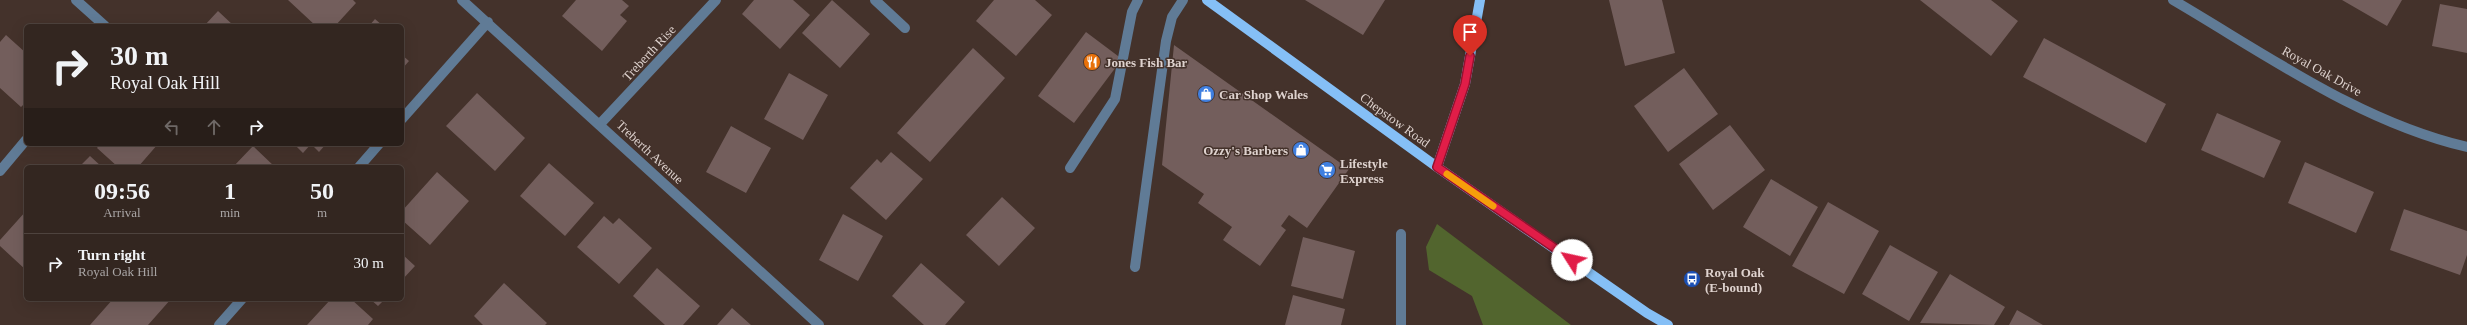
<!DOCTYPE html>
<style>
:root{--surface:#332620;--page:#3e322d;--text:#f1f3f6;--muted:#a9a5a5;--line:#4e433e}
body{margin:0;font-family:Georgia,serif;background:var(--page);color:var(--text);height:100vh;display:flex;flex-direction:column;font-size:15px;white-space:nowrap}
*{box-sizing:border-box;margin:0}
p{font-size:13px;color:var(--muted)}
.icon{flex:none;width:22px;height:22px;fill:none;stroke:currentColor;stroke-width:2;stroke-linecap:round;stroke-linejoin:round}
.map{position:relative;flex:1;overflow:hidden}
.panel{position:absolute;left:24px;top:165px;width:380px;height:136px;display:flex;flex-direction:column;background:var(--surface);border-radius:6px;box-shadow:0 4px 16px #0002,0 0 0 1px var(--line)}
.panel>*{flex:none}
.banner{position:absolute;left:24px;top:24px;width:380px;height:122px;border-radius:6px;box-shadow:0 4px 16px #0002,0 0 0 1px var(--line);background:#332620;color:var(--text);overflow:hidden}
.pin{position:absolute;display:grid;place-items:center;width:34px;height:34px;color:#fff;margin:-41px -17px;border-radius:50% 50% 50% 0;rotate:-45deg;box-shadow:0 0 4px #0007}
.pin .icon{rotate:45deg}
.me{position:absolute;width:44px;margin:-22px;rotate:305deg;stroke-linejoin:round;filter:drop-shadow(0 0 3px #0008)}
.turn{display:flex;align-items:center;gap:14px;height:84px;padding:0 20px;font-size:18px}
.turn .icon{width:52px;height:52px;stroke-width:2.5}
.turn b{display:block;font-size:28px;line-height:34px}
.lanes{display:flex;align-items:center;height:38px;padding:0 20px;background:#0003;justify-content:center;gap:20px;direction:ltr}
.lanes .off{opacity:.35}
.eta{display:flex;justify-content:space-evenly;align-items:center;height:68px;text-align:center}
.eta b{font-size:24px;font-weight:600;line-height:28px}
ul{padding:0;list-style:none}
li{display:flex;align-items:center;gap:12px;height:60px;padding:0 20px;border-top:1px solid var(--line)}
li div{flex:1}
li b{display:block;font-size:15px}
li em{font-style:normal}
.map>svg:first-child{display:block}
</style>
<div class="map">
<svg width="2467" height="325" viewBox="0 0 2467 325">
<rect width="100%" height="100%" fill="#44322b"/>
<path fill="#52652e" d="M1437,224L1571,325H1483L1472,296L1429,270L1426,247Z"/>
<path fill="#735e5c" d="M288,0H353L356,3L335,26H316Z
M576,0H622L629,6L620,15L627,21L602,51L562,16Z
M754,0H793L810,15L780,49L742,14Z
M832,0L870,34L840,68L802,33Z
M994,0H1035L1052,15L1016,56L976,21Z
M1305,0H1385L1363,35Z
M1609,0H1662L1675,53L1625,66Z
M1920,0H1991L2018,21L1991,56Z
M2342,0H2402L2387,26Z
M2440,4L2467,9V53L2432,46Z
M218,11L234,26H204Z
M375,19L383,26H369Z
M1086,32L1122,59L1074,123L1038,96Z
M6,35L26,53V102L21,107L0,88V42Z
M2044,38L2166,104L2146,143L2023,77Z
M1174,45L1349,169L1307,228L1289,215L1281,226L1286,230L1260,266L1223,240L1232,227L1198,203L1204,194L1162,165Z
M973,48L1005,78L930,162L897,133Z
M402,55L409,61L402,69Z
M1684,68L1718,114L1668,152L1634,106Z
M789,73L828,95L803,140L764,119Z
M477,93L525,138L495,171L446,126Z
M2217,113L2281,141L2264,178L2201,150Z
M1730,125L1765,170L1713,210L1679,164Z
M731,126L771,148L746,193L706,172Z
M100,144H158L138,167H118L97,148Z
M294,144H326L319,152L311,144L303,153Z
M253,146L275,167H233Z
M891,152L923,179L886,220L850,188L877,159L881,163Z
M90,156L102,167H79Z
M2305,162L2374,192L2356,233L2288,203Z
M549,163L594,203L565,236L520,196Z
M437,172L469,201L430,245L402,220V211Z
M1771,179L1818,207L1790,256L1743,227Z
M1002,197L1035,228L999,266L966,235Z
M1828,202L1879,231L1844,294L1792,266Z
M2404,209L2467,231V255L2460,275L2390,250Z
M26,211V270L0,246V240Z
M843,214L883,236L858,281L819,260Z
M604,216L613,224L619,218L652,248L619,284L577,247Z
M1303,237L1355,251L1343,299L1291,286Z
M1890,245L1938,272L1909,321L1862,294Z
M402,254L415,266L402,280Z
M921,263L965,302L945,325H924L892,296Z
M657,268L700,306L683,325H665L633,296Z
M1950,274L2005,307L1994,325L1920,323Z
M504,283L547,323L545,325H483L474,316Z
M1293,295L1345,309L1341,325H1285Z
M113,299H171L148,325H90Z
M331,299H351L373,319L368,325H307Z
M370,299H385L378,306Z
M732,308L751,325H717Z
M2017,310L2043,325H2009Z"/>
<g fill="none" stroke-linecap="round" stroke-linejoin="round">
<path stroke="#607b96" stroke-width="10" d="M76,0L105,26
M462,0L819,325
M875,0L905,28
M2173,0C2267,55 2360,122 2467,147
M402,119L488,22
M600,124L716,0
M359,167L379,144
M1070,168L1115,99L1132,12L1138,0
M0,171L26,140
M1135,267L1166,41L1172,17L1183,0
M219,325L242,299
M1401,325V234"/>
<path stroke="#85bff6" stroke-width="10" d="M1207,0L1437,167L1647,313L1668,325
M1437,167L1465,84L1480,0"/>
</g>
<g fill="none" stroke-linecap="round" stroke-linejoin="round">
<g stroke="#92132f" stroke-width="10">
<path id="route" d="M1470,56L1465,84L1437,167L1572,260"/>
</g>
<use href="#route" stroke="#e11d48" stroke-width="7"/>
<path stroke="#f59e0b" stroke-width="7" d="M1447,174L1493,206"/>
</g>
<defs>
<g id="restaurant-disc" transform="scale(0.9)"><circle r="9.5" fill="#e8710a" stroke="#44322b"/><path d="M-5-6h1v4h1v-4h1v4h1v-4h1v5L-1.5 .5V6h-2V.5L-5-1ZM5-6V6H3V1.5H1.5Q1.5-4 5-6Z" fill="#fff"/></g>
<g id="shop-disc" transform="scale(0.9)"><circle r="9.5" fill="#3f7fe0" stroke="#44322b"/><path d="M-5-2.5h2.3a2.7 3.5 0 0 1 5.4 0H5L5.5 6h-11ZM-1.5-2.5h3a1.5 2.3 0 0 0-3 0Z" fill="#fff"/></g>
<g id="supermarket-disc" transform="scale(0.9)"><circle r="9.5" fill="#3f7fe0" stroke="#44322b"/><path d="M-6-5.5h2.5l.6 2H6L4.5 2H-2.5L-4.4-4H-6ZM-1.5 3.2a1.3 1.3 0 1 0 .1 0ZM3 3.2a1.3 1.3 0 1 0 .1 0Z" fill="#fff"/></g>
<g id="bus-disc" transform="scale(0.9)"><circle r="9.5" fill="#1a4fb4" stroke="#44322b"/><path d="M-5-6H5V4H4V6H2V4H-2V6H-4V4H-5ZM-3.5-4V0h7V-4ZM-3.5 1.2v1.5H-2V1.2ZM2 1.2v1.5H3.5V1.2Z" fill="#fff"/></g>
</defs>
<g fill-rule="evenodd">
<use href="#restaurant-disc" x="1092" y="62"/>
<use href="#shop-disc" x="1206" y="94"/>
<use href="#shop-disc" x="1301" y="150"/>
<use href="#supermarket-disc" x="1327" y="170"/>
<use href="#bus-disc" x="1692" y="279"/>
</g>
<g text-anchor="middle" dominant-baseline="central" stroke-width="3" stroke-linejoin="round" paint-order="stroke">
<g font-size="13" fill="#ded2ce" stroke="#44322b">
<text transform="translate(649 53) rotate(-47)">Treberth Rise</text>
<text transform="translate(2322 71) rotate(29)">Royal Oak Drive</text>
<text transform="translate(1395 120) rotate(36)">Chepstow Road</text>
<text transform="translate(650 152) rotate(43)">Treberth Avenue</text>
</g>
<g font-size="13" font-weight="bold" fill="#ded2ce" stroke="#44322b" text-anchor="start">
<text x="1105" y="62">Jones Fish Bar</text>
<text x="1219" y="94">Car Shop Wales</text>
<text x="1288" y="150" text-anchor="end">Ozzy's Barbers</text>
<text x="1340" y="163">Lifestyle<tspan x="1340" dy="15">Express</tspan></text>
<text x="1705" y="272">Royal Oak<tspan x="1705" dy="15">(E-bound)</tspan></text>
</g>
</g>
</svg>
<div class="pin" style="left:1470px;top:56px;background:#d93025"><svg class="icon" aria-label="arrive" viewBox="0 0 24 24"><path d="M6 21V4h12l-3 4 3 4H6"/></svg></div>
<svg class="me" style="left:1572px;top:260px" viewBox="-20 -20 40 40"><circle r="19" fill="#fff"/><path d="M0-13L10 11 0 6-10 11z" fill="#e11d48"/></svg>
<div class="banner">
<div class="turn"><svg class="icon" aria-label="right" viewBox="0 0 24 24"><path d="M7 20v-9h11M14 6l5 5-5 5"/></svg><div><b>30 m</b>Royal Oak Hill</div></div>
<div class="lanes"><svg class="icon off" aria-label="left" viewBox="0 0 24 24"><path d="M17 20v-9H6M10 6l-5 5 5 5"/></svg><svg class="icon off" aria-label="ahead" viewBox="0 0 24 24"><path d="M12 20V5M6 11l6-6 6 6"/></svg><svg class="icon" aria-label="right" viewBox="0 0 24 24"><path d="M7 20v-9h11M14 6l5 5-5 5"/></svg></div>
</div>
<section class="panel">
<div class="eta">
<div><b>09:56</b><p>Arrival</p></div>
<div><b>1</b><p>min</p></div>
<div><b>50</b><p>m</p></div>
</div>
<ul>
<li><svg class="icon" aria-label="right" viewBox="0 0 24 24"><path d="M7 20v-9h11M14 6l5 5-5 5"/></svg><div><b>Turn right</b><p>Royal Oak Hill</p></div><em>30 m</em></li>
</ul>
</section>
</div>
